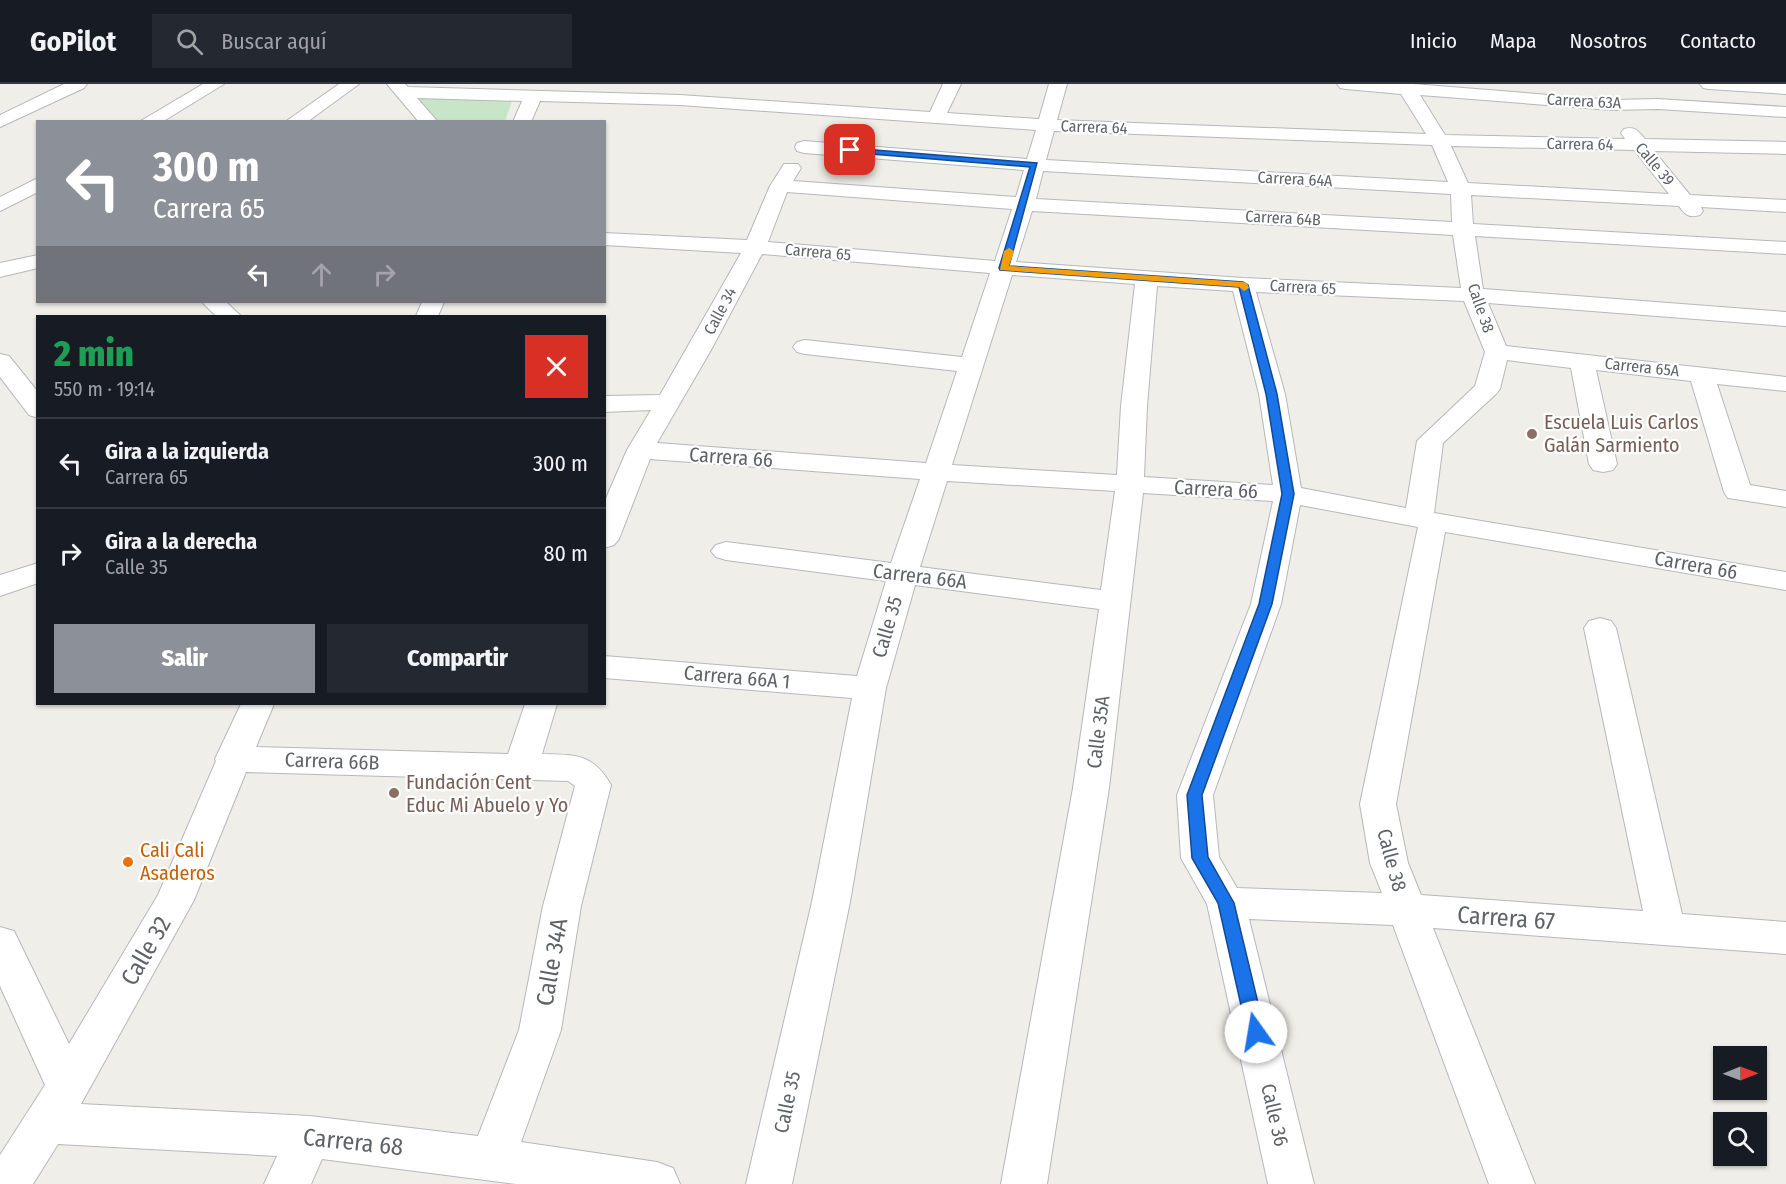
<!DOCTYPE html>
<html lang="es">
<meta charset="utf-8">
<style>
:root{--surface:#171b24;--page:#242831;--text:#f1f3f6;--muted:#9ea1a6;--line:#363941;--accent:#8c9099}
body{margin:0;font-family:"Fira Sans Condensed",sans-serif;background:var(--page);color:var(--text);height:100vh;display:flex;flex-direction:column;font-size:22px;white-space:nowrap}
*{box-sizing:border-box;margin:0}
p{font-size:20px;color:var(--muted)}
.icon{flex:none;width:33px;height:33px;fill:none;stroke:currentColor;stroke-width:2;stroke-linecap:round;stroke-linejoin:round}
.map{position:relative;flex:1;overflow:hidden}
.side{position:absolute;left:36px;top:231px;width:570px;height:390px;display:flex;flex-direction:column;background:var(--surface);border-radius:0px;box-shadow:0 2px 4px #0004}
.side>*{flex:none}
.banner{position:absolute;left:36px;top:36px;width:570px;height:183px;border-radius:0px;box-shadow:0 2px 4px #0004;background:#8c9099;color:#fff;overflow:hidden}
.needle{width:39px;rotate:89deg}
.tools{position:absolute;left:1713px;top:962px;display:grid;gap:12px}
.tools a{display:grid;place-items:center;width:54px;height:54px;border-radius:0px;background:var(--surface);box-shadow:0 2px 4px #0004;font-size:30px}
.pin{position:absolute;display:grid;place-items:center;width:51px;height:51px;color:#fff;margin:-26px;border-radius:12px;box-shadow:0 3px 9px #0006}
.me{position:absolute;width:66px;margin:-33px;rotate:347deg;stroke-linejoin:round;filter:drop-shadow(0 0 4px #0008)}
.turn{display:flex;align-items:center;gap:21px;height:126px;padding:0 18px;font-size:27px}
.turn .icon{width:78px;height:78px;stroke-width:2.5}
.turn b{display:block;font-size:42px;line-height:51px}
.lanes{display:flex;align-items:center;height:57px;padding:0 18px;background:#0003;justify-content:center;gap:30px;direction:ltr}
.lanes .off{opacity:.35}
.round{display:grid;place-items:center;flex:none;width:63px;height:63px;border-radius:0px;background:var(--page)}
.headline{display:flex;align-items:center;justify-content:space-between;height:102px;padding:0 18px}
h1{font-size:36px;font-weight:800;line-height:45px;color:#1e9e55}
.button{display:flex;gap:12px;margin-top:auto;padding:12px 18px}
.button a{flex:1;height:69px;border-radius:0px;background:var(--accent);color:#fff;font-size:24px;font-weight:800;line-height:69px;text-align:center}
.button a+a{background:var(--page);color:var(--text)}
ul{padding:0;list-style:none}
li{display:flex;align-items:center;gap:18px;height:90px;padding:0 18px;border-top:2px solid var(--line)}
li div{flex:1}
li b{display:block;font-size:22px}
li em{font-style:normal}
header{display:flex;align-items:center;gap:36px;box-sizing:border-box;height:84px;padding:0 30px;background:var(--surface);border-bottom:2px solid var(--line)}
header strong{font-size:28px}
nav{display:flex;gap:33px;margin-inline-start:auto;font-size:21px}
.search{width:420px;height:54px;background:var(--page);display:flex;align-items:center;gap:15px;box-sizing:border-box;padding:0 21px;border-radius:0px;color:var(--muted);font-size:22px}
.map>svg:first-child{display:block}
</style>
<header>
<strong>GoPilot</strong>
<div class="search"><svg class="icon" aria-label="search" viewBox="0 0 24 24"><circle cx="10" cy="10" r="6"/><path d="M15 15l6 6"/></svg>Buscar aquí</div>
<nav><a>Inicio</a><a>Mapa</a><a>Nosotros</a><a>Contacto</a></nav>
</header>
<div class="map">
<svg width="1786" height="1100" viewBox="0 0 1786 1100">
<rect width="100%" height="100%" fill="#f0eee8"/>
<path fill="#c9e5c7" d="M416,12L512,17L505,37L436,38Z"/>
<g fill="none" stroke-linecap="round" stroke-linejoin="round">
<g stroke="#b5b8bb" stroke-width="2">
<path id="minor" d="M64,0H87L84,4L0,43V31Z
M203,0H224L162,38H139Z
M339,0H359L307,38H285Z
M387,0H405L408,3L680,11L930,28L943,0H961L947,29L1039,35L1049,0H1067L1057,36L1426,50L1401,10L1346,5L1340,4L1337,0H1413L1612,16L1658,15L1786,23V33L1658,25L1612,26L1420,11L1445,51L1625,55L1621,49L1624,45C1635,42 1638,47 1645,55L1786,58V70L1654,67L1690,111L1786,116V128L1701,123L1703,127L1700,131C1689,134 1685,131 1679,122L1471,111L1473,140L1786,158V170L1475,152L1483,205L1786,228V242L1488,219L1506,262L1786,293V307L1717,300L1750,401L1786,407V423L1728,414L1724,408L1691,297L1596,286L1617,380L1613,386L1603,388L1593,386L1589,380L1571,284L1507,276L1500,305L1496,310L1443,359L1434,429L1786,488V506L1445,448L1396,720L1408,779L1421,811L1643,827L1584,544L1589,537L1600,534L1611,537L1616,544L1682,830L1786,838V870L1433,844L1535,1100H1489L1393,841L1249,835L1314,1100H1268L1207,820L1181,774L1177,711L1251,520L1273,417L1143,409L1109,704L1047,1100H1001L1073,704L1099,525L915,501L886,604L850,818L792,1100H746L812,818L852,614L604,594V572L857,592L886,497L726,476L716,473L711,467L716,461L726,458L891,479L920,395L650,375L619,455L614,461L604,464V419L627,366L651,326L604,328V312L660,311L741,169L604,161V149L747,156L770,102L784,80H798L801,84L793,97L1016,113L1024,86L804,69L797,67L795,63L797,59L804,57L1027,75L1036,46L680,21L540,17L531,38H513L522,17L417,14L438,38H419ZM1054,47L1432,61L1448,98L1046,76ZM1451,62L1634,66L1669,110L1468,99ZM1043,87L1451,110L1452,138L1036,115ZM787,108L1012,125L995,177L768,158ZM1032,127L1453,151L1461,204L1243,194L1016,178ZM762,170L990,189L962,273L805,256L797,258L793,263L797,268L805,270L957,287L926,379L657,359L711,266ZM1012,191L1135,200L1121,322L1117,391L952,381ZM1157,202L1233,207L1259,310L1273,401L1144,393L1147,322ZM1256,208L1464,217L1485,268L1475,302L1417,357L1406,424L1301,404L1285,310ZM947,397L1115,407L1101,506L920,483ZM1300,421L1418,443L1360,720L1370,779L1382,809L1237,804L1219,773L1213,711L1281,520Z
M1700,0H1786V10L1709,5L1703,4Z
M38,94V108L0,127V113Z
M38,171V184L0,193V179Z
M202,218H226L241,232H216Z
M422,218H444L438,232H416Z
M0,270L9,272L38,308V334L29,331L0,293Z
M38,479V499L0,512V491Z
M241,620H274L256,663L508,670L525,620H557L542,670C575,671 593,669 611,701L581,822L561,946L521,1058L657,1078L673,1084L680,1100H516L322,1075L311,1100H264L277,1072L58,1060L33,1100H0V1071L45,1001L0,902V843L14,847L69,960L158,811L216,677L215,675ZM246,688L568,697L575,702L543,822L519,946L478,1052L310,1032L81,1020L194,816Z"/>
</g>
<use href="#minor" fill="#fff" fill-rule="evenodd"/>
</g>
<path fill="#1a73e8" stroke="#114b97" stroke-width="1.5" d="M850,64L1037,79L1009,182L1243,198L1248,201L1277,310L1294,410L1272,520L1202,711L1208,773L1234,819L1265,948L1263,954L1256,956L1250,954L1247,948L1218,819L1192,774L1187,711L1259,520L1282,410L1266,310L1239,203L1000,186L999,184L1030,83L847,68V65Z"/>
<path fill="#f59e0b" d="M1009,164L1014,167L1009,182L1243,198L1247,199L1249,204L1244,207L1239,203L1000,186L1004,167Z"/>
<g fill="#8d6e63" stroke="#fff" stroke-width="2">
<circle cx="1532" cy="350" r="6"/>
<circle cx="394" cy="709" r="6"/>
</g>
<circle fill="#e8710a" stroke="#fff" stroke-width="2" cx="128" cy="778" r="6"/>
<g text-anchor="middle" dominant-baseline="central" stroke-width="4.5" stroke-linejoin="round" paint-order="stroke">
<g font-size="16" fill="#5f6367" stroke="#fff">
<text transform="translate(1584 17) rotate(3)">Carrera 63A</text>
<text transform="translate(1094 43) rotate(2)">Carrera 64</text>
<text transform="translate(1580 60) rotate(1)">Carrera 64</text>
<text transform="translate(1655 80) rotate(50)">Calle 39</text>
<text transform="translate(1295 95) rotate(3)">Carrera 64A</text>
<text transform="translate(1283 134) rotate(3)">Carrera 64B</text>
<text transform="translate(818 168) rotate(5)">Carrera 65</text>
<text transform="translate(1303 203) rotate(3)">Carrera 65</text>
<text transform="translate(1481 224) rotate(71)">Calle 38</text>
<text transform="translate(720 227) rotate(-62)">Calle 34</text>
<text transform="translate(1642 283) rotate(6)">Carrera 65A</text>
</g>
<g font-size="20" fill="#785e54" stroke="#fff" text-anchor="start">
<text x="1544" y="338">Escuela Luis Carlos<tspan x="1544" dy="23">Galán Sarmiento</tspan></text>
<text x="406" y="698">Fundación Cent<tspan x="406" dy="23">Educ Mi Abuelo y Yo</tspan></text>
</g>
<g font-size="20" fill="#5f6367" stroke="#fff">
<text transform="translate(731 373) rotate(4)">Carrera 66</text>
<text transform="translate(1216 405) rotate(3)">Carrera 66</text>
<text transform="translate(1696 481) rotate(10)">Carrera 66</text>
<text transform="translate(920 492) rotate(7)">Carrera 66A</text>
<text transform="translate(887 543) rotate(-74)">Calle 35</text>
<text transform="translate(737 593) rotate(5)">Carrera 66A 1</text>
<text transform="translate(1098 648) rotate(-83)">Calle 35A</text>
<text transform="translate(332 677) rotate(2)">Carrera 66B</text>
<text transform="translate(1392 776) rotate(75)">Calle 38</text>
<text transform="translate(787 1018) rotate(-78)">Calle 35</text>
<text transform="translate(1275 1031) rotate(77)">Calle 36</text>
</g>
<g font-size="20" fill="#c56008" stroke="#fff" text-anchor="start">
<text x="140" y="766">Cali Cali<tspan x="140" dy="23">Asaderos</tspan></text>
</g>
<g font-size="24" fill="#5f6367" stroke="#fff">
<text transform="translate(1506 834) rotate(4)">Carrera 67</text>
<text transform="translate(146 867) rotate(-60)">Calle 32</text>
<text transform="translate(552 878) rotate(-80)">Calle 34A</text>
<text transform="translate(353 1058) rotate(6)">Carrera 68</text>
</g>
</g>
</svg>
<div class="tools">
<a><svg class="needle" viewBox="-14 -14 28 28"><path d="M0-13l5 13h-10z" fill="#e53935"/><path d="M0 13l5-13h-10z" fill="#9ea1a6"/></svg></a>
<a><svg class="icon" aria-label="search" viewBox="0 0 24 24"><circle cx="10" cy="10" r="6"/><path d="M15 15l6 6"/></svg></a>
</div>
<div class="pin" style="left:850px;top:66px;background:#d93025"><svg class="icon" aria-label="arrive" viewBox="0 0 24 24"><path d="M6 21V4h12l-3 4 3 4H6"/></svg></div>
<svg class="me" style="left:1256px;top:948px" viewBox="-20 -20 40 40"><circle r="19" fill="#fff"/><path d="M0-13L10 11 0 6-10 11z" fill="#1a73e8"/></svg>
<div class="banner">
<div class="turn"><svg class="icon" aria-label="left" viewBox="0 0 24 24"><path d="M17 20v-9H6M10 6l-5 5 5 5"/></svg><div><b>300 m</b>Carrera 65</div></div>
<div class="lanes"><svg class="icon" aria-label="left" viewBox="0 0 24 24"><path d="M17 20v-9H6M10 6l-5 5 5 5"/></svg><svg class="icon off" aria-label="ahead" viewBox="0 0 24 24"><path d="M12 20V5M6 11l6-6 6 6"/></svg><svg class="icon off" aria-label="right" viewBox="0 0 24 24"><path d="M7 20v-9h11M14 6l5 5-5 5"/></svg></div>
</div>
<section class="side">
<div class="headline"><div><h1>2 min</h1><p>550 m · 19:14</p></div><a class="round" style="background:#d93025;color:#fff"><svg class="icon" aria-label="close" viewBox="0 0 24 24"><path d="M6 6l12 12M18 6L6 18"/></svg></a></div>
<ul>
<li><svg class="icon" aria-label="left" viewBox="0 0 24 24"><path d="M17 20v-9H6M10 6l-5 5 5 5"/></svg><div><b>Gira a la izquierda</b><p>Carrera 65</p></div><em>300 m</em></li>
<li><svg class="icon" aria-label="right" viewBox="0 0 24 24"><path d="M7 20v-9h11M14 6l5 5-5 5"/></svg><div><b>Gira a la derecha</b><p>Calle 35</p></div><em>80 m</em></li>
</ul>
<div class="button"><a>Salir</a><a>Compartir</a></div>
</section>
</div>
